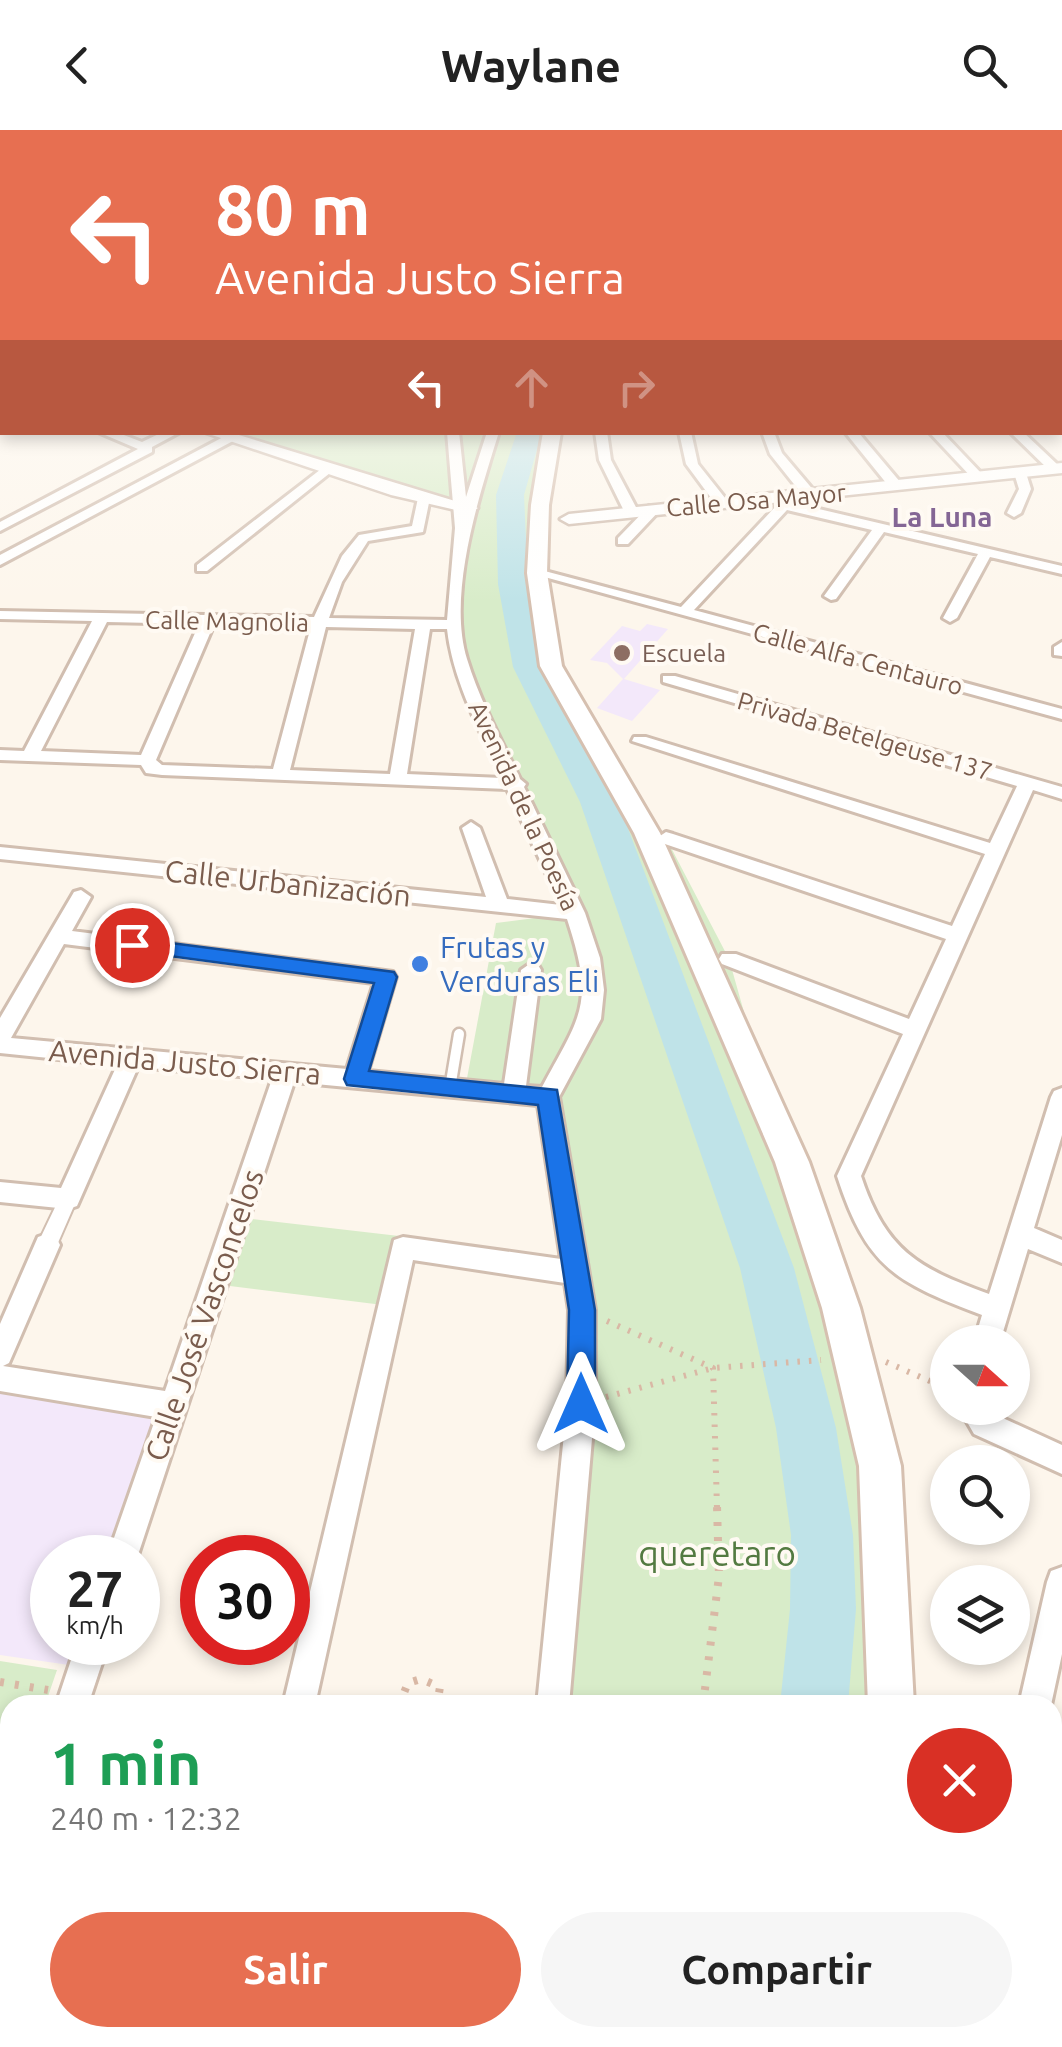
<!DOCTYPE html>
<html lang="es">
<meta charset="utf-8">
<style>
:root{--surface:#fff;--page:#f6f6f6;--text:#222;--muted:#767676;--accent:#e76f51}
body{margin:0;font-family:Ubuntu,sans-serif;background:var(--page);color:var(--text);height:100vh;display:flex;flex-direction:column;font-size:38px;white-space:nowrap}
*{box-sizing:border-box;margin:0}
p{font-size:32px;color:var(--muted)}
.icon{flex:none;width:55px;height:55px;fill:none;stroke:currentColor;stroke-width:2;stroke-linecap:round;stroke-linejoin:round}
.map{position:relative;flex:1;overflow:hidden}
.panel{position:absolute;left:0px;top:1565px;width:1062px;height:352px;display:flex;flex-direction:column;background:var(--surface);border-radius:30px 30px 0 0;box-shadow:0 5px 15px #0003}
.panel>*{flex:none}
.top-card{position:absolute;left:0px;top:0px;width:1062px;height:305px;box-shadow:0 5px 15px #0003;background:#e76f51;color:#fff;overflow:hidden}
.needle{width:65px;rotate:111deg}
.controls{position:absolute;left:930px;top:1195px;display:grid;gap:20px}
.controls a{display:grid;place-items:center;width:100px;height:100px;border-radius:50%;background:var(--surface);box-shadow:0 5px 15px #0003;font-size:50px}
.speed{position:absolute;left:30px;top:1405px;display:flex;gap:20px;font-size:50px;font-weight:700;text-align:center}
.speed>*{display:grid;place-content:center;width:130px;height:130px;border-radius:50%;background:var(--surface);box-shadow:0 5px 15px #0003;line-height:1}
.speed small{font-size:25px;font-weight:400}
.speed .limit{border:15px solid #d22;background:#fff;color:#111}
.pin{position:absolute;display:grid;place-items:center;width:85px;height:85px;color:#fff;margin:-42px;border:5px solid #fff;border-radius:50%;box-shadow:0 2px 10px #0007}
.me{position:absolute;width:110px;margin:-55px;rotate:0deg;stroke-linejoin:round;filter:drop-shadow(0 0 8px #0008)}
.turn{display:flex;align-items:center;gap:35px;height:210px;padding:0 50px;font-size:45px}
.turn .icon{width:130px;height:130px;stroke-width:2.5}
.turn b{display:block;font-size:70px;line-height:85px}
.lanes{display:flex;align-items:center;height:95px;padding:0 50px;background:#0003;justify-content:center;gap:50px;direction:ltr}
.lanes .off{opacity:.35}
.round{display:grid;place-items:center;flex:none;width:105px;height:105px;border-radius:52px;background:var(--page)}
.summary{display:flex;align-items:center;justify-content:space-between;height:170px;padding:0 50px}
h1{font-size:60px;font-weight:600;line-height:75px;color:#1e9e55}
.cta{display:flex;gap:20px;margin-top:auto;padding:20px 50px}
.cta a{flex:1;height:115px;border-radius:60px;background:var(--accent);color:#fff;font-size:40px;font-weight:600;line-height:115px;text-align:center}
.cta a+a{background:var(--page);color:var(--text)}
header{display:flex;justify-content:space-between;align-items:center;height:130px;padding:0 50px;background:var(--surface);font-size:45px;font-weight:600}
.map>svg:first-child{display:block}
</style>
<header><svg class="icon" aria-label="back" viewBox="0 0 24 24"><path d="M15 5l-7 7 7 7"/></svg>Waylane<svg class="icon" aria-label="search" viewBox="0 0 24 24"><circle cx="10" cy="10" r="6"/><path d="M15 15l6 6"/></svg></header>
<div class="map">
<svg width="1062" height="1917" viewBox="0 0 1062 1917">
<rect width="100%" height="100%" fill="#fdf6ec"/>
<path fill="#f3e8fa" d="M647,494L668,499L624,549L660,560L632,591L597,578L623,549L607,533L590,530L622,496L640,501Z
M0,1247L164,1272L108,1427L52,1428V1512L77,1513L69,1535L0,1525Z"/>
<path fill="#d8ecc9" d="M211,303H552L540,375L551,536L597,621L666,708L729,829L777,999L852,1226L879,1575H553L581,1274L548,967L465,959L496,793L574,783L490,603L454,495L457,375Z
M244,1088L399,1106L383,1175L222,1155Z
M0,1531L57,1540L45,1575H10V1680L0,1710Z
M521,1908H962L959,1917H520Z"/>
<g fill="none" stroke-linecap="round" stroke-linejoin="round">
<path fill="#bfe3e8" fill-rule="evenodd" d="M517,302H542L524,365L528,454L547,537L618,672L794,1138L836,1298L853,1405L856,1479L848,1575H780L790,1479L791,1405L776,1298L740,1138L580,672L513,537L498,454L496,365Z
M743,1908H823L822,1917H742Z"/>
<g stroke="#d1beb0" stroke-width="15">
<path id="service" d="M450,958L459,904"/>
</g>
<g stroke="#d1beb0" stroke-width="4">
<path id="pedestrian" d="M68,1061L75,1063L77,1069L57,1115L54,1121L47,1124L40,1121L37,1115L59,1069L61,1063Z"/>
</g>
<g stroke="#d1beb0" stroke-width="6">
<path id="minor" d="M1060,207H1062V213H1060Z
M1060,238H1062V244H1060Z
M98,302H116L142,312L163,302H180L152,317V322L0,401V392L138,319Z
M447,302H459L466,367L487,302H499C479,366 447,464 467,529C480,571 501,610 520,649L526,654L524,657L585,783L600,828L604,860L601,889L559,967L595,1180V1274L569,1575H537L567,1274L569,1180L565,1153L413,1130L315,1575H283L394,1110L403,1107L561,1129L538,975L294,952L137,1428H107L156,1287L0,1261V1194L38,1107L47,1104L56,1107L60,1115L9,1233L3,1236L165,1261L272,949L138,937L77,1076L68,1079L0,1072V1052L61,1058L117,935L0,923V888L74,762L81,760L91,767L72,801L393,842L396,847L368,941L504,954L521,840L531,833L538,835L541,840L526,956L542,957C582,883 595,874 567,789L0,729V717L486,767L462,698L471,692L480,698L507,769L561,775L507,659L162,645L146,643L141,635L0,630V620L24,621L92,491L0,489V481L314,487L342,426L359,405L412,396L418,368L424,364L430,368L423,402L368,411L342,452L329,488L447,490L455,398ZM107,492L199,494L141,625L41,621ZM214,494L311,496L273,639L162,635L156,630ZM326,497L415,499L390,644L290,640ZM430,499H447C453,552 480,600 502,648L407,644ZM64,814L374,853L347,939L11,908Z
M595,302H607L611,330L638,381L636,384L624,381L599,330Z
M679,302H691L698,334L729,373L727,376H717L686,334Z
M762,302H774L782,323L815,362V368H805L770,324Z
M845,302H858L901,353V359H891Z
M929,302H942L982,344V350H974Z
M1010,302H1023L1059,336V342H1051Z
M229,304L235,308L233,311L0,435V425Z
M325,336L335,339L207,441H197V435Z
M1020,339L1026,343L1031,359L1021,383L1014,387L1007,383L1019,359L1014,343Z
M780,364L789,372L1062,436V444L990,427L957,488L950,492L943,488L978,424L884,402L836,469L831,470L824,466L872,400L787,380L694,480L1062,579V589L530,443L537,439L681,477L777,375L774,368Z
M649,376L661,379L628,414H618V408Z
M1062,512V526L1054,525V517Z
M663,546H675L1062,657V669L1033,660L861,1046C886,1121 918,1138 989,1164L1051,967L1054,961L1062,958V1005L1034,1098L1062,1110V1133L1028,1119L1000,1212H974L982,1185C895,1152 867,1138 837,1046L903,904L722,834L719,829L722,824H736L909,889L946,809L659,712L657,708L666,702L673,704L952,796L985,724L632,611L634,607H646L990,713L1017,656L663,552Z
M959,1278H989L994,1284L1062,1315V1344L974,1304Z
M1062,1437V1524L1051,1575H1019L1047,1452L1051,1441Z
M77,1512H109L88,1575H56Z
M10,1739V1801L0,1805V1743Z
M205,1908H243L241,1917H203Z
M502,1908H540L539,1917H501Z"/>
</g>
<g stroke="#d1beb0" stroke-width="5">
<path id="tertiary" d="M0,230H2V239H0Z
M203,302H229L478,378L469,383L391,365Z
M1062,333V343L569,394L560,389L569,384Z"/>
</g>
<g stroke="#d6c0b0" stroke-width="6">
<path id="secondary" d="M543,302H561L549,375L547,443L562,536L660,703L809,1032L860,1178L901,1336L914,1575H868L859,1336L822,1178L775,1032L634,703L540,536L527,443L531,375Z
M851,1908H905L904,1917H850Z"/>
</g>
<path stroke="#d9b8a5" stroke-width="6" stroke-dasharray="2.5 9" stroke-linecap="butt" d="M607,1191L713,1238L717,1378
M886,1232L948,1259
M606,1267L713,1238L821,1230"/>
<path stroke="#d9b8a5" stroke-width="8" stroke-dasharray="4 11" stroke-linecap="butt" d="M0,1552L48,1560
M404,1575L401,1570L408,1553L421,1549L440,1557L437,1575
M703,1575L719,1446L717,1376
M658,1917L660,1908
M959,1917L962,1908"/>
<use href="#service" stroke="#fff" stroke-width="10"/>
<use href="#pedestrian" fill="#fff" fill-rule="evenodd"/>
<use href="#minor" fill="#fff" fill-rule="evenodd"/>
<use href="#tertiary" fill="#fff" fill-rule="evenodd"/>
<use href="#secondary" fill="#fff" fill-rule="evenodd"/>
</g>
<linearGradient id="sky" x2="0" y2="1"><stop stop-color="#97c7e8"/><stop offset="0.43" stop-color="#fefbf6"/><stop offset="1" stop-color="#fefbf6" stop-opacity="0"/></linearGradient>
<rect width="1062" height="472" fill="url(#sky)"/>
<path fill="#1a73e8" stroke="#114b97" stroke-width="2.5" d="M132,808L394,842L397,847L369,941L557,960L595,1180V1274L591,1283L581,1287L571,1283L567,1274L569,1180L538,975L347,955L344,949L374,853L124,820V810Z"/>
<circle fill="#8d6e63" stroke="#fffaf3" stroke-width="4" cx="622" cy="523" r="10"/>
<circle fill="#3f7fe0" stroke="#fffaf3" stroke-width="4" cx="420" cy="834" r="10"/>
<g text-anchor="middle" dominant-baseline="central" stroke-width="8" stroke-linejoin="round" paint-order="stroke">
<g font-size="25" fill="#7a5c4d" stroke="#fffaf3">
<text transform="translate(756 370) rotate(-5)">Calle Osa Mayor</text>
<text transform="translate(227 491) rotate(1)">Calle Magnolia</text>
<text transform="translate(858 529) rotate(15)">Calle Alfa Centauro</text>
<text transform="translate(865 606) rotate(16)">Privada Betelgeuse 137</text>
<text transform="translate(524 676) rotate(65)">Avenida de la Poesía</text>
</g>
<g font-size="25" fill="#785e54" stroke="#fffaf3" text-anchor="start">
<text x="642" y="523">Escuela</text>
</g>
<g font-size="28" font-weight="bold" fill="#846695" stroke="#fffaf3">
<text x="942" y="386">La Luna</text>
</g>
<g font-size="30" fill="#7a5c4d" stroke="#fffaf3">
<text transform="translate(288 753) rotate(6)">Calle Urbanización</text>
<text transform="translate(185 932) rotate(5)">Avenida Justo Sierra</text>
<text transform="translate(204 1185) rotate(-71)">Calle José Vasconcelos</text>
</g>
<g font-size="30" fill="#366cbe" stroke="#fffaf3" text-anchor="start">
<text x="440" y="817">Frutas y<tspan x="440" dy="34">Verduras Eli</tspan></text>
</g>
<g font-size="35" fill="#537a41" stroke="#fffaf3">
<text x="717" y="1423">queretaro</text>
</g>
</g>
</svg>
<div class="controls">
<a><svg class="needle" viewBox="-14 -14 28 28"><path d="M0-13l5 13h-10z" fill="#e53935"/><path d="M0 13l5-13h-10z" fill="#767676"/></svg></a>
<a><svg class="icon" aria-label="search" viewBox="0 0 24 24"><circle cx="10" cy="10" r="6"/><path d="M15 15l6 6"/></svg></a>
<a><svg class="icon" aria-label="layers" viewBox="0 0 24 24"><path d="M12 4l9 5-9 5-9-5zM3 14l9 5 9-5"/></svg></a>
</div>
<div class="speed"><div>27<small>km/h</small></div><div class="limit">30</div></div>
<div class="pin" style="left:132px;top:815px;background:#d93025"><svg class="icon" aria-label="arrive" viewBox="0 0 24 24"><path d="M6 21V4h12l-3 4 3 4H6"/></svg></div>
<svg class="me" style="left:581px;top:1274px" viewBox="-20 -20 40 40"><path d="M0-17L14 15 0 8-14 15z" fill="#1a73e8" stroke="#fff" stroke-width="4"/></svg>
<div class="top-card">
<div class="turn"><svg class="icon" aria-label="left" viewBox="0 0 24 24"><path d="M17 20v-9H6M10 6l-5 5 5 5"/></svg><div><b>80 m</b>Avenida Justo Sierra</div></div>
<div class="lanes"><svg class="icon" aria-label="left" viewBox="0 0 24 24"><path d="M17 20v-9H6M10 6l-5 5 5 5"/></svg><svg class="icon off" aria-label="ahead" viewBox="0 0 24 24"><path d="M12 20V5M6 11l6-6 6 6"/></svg><svg class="icon off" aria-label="right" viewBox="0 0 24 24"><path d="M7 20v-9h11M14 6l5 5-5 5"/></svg></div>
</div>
<section class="panel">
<div class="summary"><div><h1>1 min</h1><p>240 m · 12:32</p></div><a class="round" style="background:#d93025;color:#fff"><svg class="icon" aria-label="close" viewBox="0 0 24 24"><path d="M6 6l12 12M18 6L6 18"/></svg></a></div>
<div class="cta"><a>Salir</a><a>Compartir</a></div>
</section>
</div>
